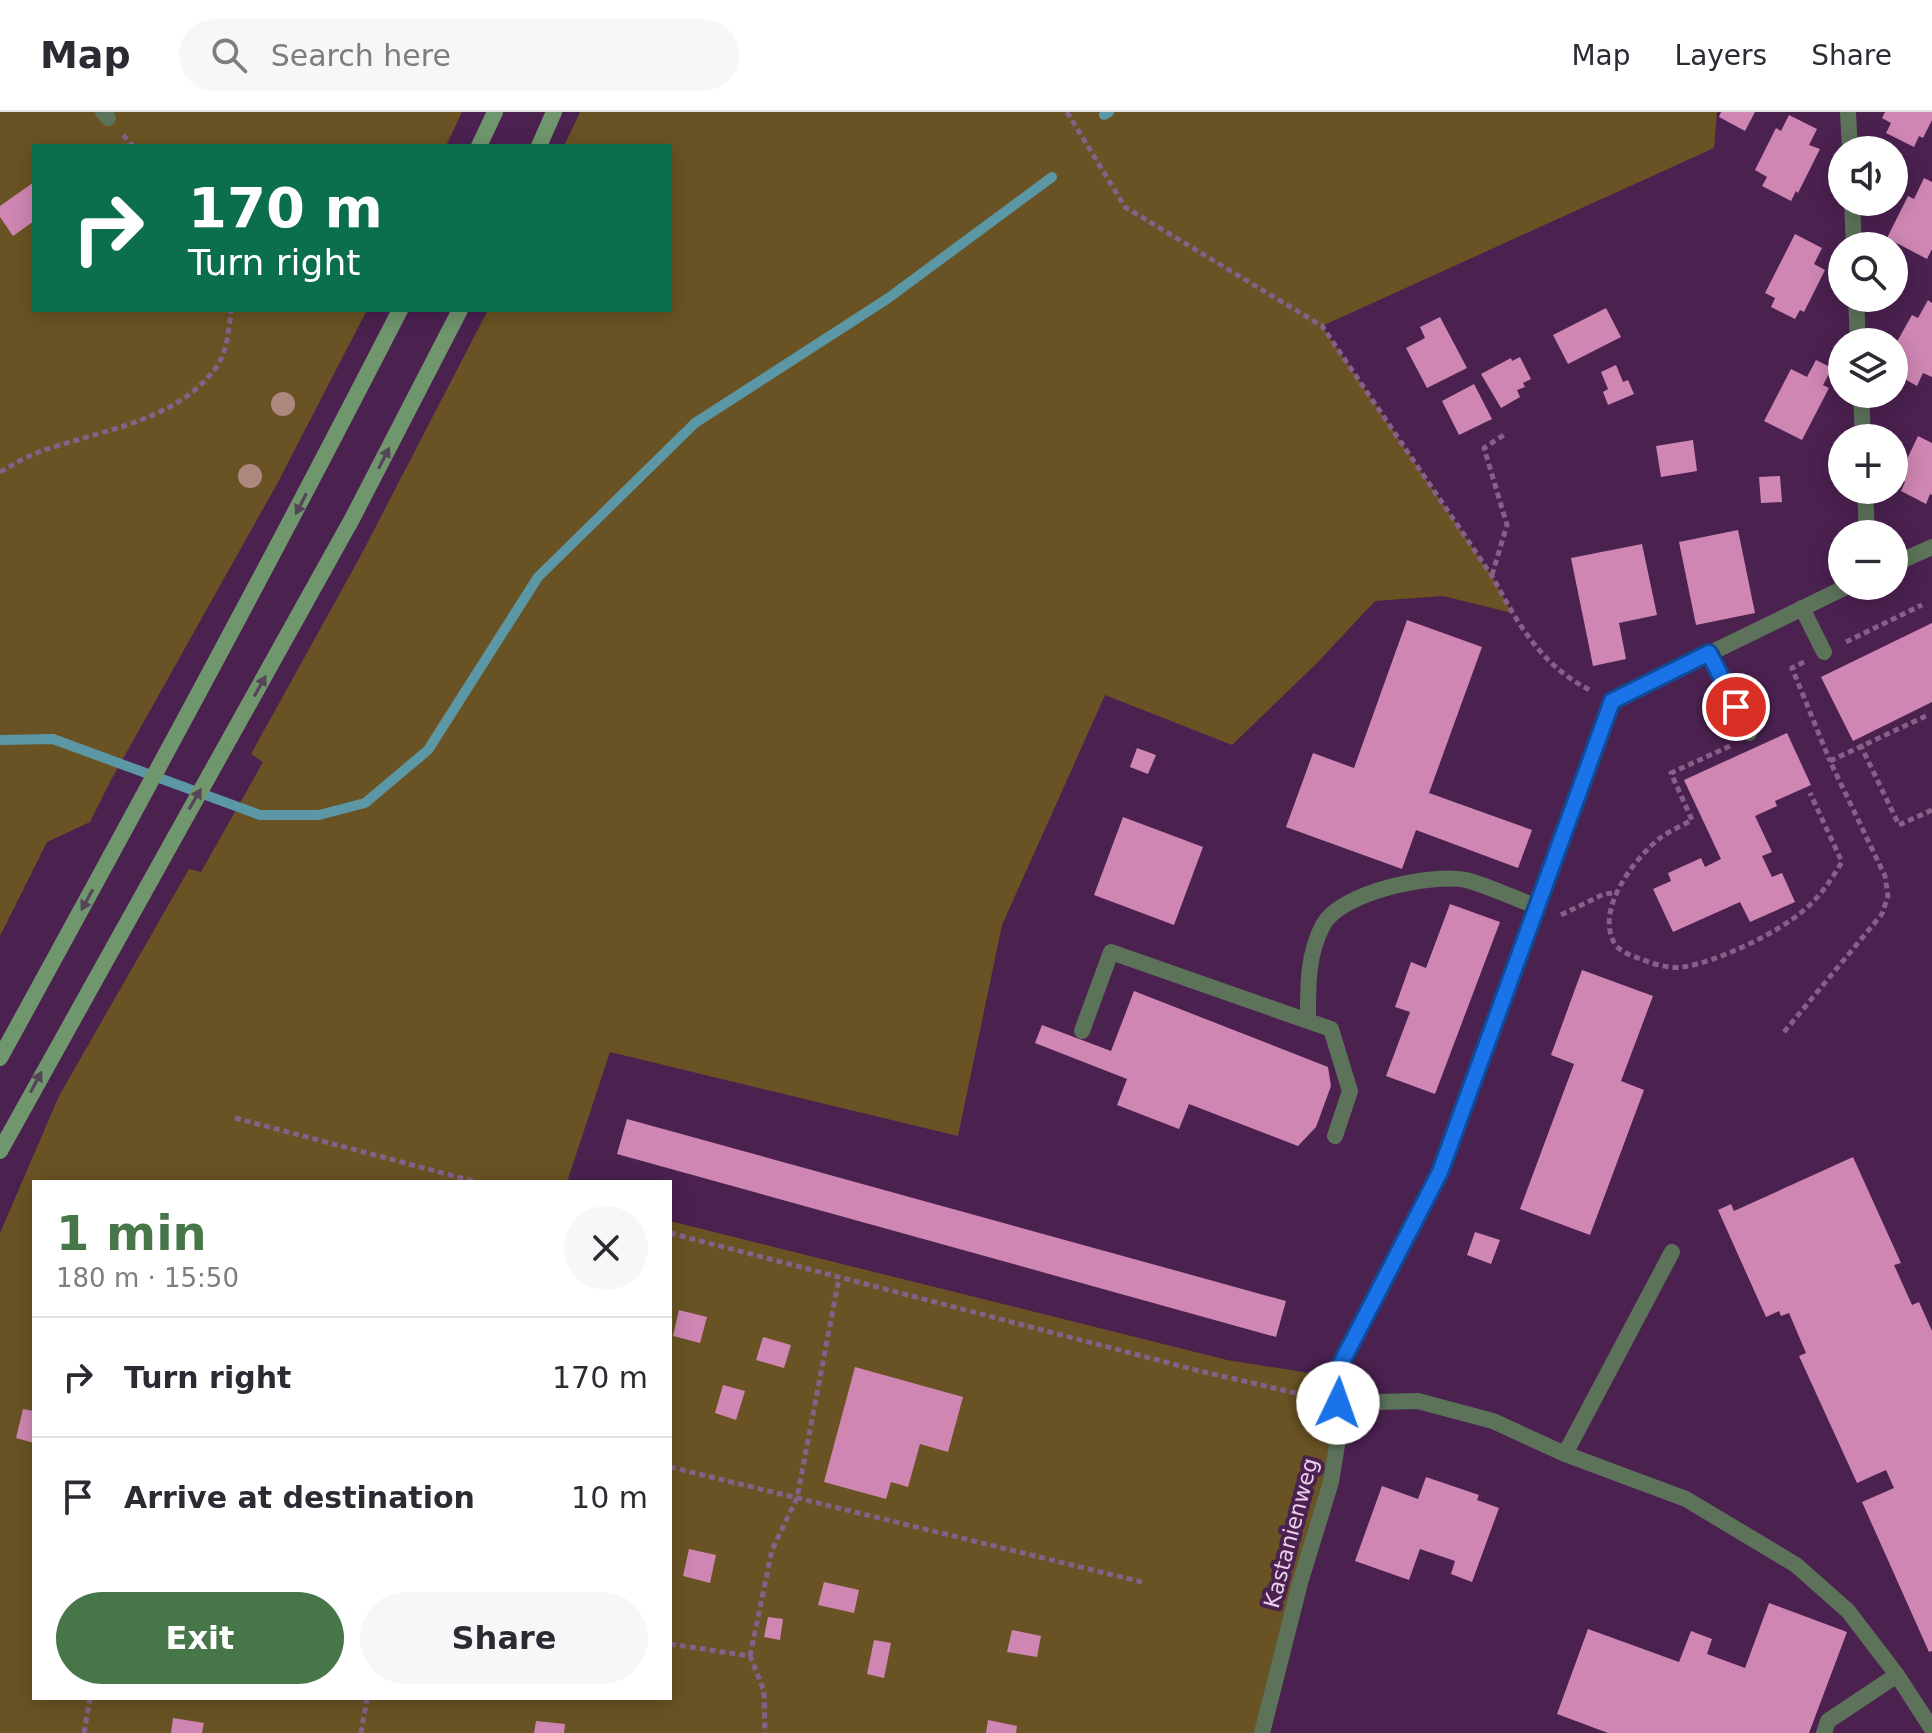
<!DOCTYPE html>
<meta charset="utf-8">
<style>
:root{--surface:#fff;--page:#f7f7f7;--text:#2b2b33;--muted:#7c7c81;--line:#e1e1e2;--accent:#477749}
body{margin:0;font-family:"DejaVu Sans",sans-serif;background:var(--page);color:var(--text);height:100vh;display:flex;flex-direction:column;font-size:30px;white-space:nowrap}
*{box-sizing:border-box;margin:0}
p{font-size:26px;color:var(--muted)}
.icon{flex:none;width:44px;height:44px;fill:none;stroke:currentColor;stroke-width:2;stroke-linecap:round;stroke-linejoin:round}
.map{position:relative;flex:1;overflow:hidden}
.side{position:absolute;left:32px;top:1068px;width:640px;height:520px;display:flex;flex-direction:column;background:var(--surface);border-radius:0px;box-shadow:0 4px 20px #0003}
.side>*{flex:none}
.guide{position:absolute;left:32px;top:32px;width:640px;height:168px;border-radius:0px;box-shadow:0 4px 20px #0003;background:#0b6e4f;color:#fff;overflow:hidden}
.fabs{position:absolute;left:1828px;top:24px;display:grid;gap:16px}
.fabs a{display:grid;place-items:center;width:80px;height:80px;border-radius:50%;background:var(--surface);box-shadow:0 4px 20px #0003;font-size:40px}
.pin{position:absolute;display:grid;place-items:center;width:68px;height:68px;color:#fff;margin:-34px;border:4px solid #fff;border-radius:50%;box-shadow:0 2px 8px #0007}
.me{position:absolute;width:88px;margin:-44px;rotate:3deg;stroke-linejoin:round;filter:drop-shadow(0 0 6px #0008)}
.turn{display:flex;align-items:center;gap:28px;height:168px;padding:0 24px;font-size:36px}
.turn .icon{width:104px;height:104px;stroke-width:2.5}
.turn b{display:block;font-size:56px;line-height:68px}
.round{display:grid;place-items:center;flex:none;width:84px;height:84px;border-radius:42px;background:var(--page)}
.headline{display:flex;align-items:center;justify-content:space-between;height:136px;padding:0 24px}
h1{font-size:48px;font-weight:700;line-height:60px;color:var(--accent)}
.action{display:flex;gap:16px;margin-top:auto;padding:16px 24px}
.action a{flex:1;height:92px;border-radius:48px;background:var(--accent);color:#fff;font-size:32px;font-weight:700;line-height:92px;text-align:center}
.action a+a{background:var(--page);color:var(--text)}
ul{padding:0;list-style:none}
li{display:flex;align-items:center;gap:24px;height:120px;padding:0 24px;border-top:2px solid var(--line)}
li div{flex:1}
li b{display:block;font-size:30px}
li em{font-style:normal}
header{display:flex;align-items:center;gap:48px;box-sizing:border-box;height:112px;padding:0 40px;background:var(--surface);border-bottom:2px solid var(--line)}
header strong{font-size:38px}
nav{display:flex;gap:44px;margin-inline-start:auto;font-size:28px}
.search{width:560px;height:72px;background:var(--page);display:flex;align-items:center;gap:20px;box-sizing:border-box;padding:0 28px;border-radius:44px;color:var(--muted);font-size:30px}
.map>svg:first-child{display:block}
</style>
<header>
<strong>Map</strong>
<div class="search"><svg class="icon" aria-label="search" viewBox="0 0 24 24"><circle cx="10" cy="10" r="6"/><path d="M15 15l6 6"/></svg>Search here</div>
<nav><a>Map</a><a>Layers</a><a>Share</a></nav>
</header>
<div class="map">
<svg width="1932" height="1621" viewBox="0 0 1932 1621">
<rect width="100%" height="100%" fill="#4b2150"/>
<path fill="#695324" d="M0,0H462L446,34H34V198H367L277,372L111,668L90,710L47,730L0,824Z
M580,0H1717L1714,36L1322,214L1492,464L1512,501L1443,484L1375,489L1317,551L1232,633L1105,583L1002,813L958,1024L610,940L567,1070H34V1586H670V1109L1227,1248L1334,1265L1341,1308L1262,1621H0V1121L59,984L189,757L201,760L263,650L251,642L360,445L488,198H670V34H564Z"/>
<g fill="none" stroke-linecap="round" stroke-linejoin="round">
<path stroke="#5c97a5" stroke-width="10" d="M1104,3L1109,0
M0,628L53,627L260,703H319L365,691L428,638L538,465L695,311L887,187L1052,65"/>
</g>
<path fill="#cf86b3" d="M1721,0H1755L1745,19L1719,5Z
M1885,0H1932V8L1923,26L1919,24L1914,35L1886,21L1891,11L1882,6Z
M1789,3L1817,17L1809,33L1820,37L1798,81L1796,79L1791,89L1762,74L1767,65L1755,58L1776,16L1781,19Z
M1924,66L1932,70V137L1927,147L1887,126L1908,84L1914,87Z
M34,70V109L13,124L0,105V94Z
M1795,122L1822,136L1814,152L1825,158L1804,200L1800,198L1795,207L1771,195L1775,186L1765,181Z
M1928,188L1932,191V265L1923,261L1917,274L1894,261L1898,247L1894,245V235L1912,203L1918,206Z
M1606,196L1621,225L1568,252L1553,223Z
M1440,205L1467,256L1427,276L1406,236L1425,226L1420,215Z
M1520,245L1531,267L1523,271L1525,275L1517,278L1520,285L1501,296L1481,262L1511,246L1512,249Z
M1816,248L1832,256L1823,273L1829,276L1802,328L1764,309L1791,257L1807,265Z
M1616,253L1623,270L1628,268L1634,282L1608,293L1603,280L1608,277L1601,260Z
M1474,272L1492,307L1459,323L1442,289Z
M1918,324L1932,331V383L1930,382L1926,392L1901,379L1905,370L1898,366Z
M1693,328L1697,359L1661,365L1656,334Z
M1780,364L1782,390L1761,391L1759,365Z
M1738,418L1755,501L1696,513L1679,430Z
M1642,432L1657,503L1619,511L1626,547L1593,554L1571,446Z
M1407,508L1482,535L1429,681L1532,718L1518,756L1416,718L1402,757L1286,715L1313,641L1354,656Z
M1932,511V590L1853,629L1821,565Z
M1787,621L1811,673L1775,689L1777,694L1755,704L1772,740L1762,744L1772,765L1782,761L1795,790L1750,810L1740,790L1673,820L1653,777L1671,769L1668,761L1701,746L1705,755L1721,747L1684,668Z
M1137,636L1156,643L1148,662L1130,655Z
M1123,705L1203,735L1174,813L1094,783Z
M1450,792L1500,810L1435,982L1386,964L1410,900L1395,895L1411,850L1426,856Z
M1582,858L1653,884L1621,969L1644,978L1590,1123L1520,1097L1574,952L1551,943Z
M1134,879L1328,955L1331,974L1316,1015L1298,1034L1189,992L1179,1017L1117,993L1127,967L1035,931L1042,913L1111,939Z
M627,1007L1286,1189L1276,1225L617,1042Z
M1853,1045L1901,1151L1894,1153L1912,1193L1919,1190L1932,1219V1539L1929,1540L1862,1390L1894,1376L1886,1358L1857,1371L1799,1244L1806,1241L1789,1201L1781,1204L1779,1199L1766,1205L1718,1098L1731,1092L1734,1099Z
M1475,1120L1500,1128L1491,1152L1467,1143Z
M679,1198L707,1205L700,1231L673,1224Z
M763,1225L791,1233L784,1256L756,1248Z
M855,1255L963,1285L948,1340L920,1332L908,1375L891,1370L886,1387L824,1370Z
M723,1273L745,1279L736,1308L715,1301Z
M23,1297L34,1299V1331L16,1326Z
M1426,1365L1479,1383L1477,1388L1499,1396L1472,1470L1451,1462L1455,1449L1420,1437L1409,1468L1355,1449L1382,1374L1418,1387Z
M689,1437L716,1443L710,1471L683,1464Z
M824,1470L859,1478L854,1501L818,1493Z
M1769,1491L1847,1520L1809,1621H1608L1557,1602L1588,1517L1679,1550L1691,1519L1712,1527L1707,1542L1745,1556Z
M768,1505L783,1507L780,1528L764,1525Z
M1012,1518L1041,1524L1037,1545L1007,1540Z
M874,1528L891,1531L884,1566L867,1562Z
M173,1606L204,1611L202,1621H171Z
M988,1608L1017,1614L1016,1621H986Z
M536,1609L565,1612L564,1621H534Z"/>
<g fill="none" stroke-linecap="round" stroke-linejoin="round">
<path stroke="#856089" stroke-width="5" stroke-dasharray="6 4" stroke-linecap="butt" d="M1067,0L1125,95L1322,214L1492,464C1517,510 1541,554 1590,578
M123,23L133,34
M0,360C13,353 25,345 39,340C99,318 174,311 215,257C227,242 229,217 231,198
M1492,463L1507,413L1484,336L1507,321
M1846,530L1922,493
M1804,550L1792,556L1830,649
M1860,632L1899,713L1932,698
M1730,634L1671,661L1692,708C1682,714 1669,719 1660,726C1635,746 1594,798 1615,832C1620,840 1632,844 1641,847C1653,852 1670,857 1683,855C1717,850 1778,821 1804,798C1820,785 1831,768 1842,750L1810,681
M1561,803L1604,782L1615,781
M1784,920L1882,802L1888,784L1885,764L1830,649L1926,604
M235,1006L477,1070
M670,1121L1196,1258L1313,1285
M670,1355L1142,1470
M670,1532L750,1544L764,1579L765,1621
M750,1544L772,1438L797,1386L839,1166
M84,1621L90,1586
M361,1621L367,1586"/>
<path stroke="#5c735a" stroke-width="16" d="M103,0L108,6
M1802,496L1824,540
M1709,541L1749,621
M1082,919L1111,840L1308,909
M1335,1024L1350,979L1331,917L1308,909C1308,875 1307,843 1323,813C1341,780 1431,761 1466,768C1489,774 1513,786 1536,794
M1338,1291L1418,1289L1493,1309L1565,1342L1686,1387L1796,1453L1848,1499L1897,1563L1932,1617
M1565,1342L1672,1140
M1824,1621L1828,1609L1897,1563"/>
<path stroke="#5c735a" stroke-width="16" d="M1848,0L1850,38
M1852,90L1854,134
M1856,186L1858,230
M1861,282L1863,326
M1865,378L1867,422
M1894,452L1932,435
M1262,1621L1300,1471L1331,1370L1341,1308L1334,1265L1440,1060L1612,589L1848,474"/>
<path stroke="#70966d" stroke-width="16" d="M479,34L495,0
M539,34L554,0
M0,946C136,698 271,450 400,198
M0,1039L352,407L460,198"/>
</g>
<g fill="#ac887e">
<circle cx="283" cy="292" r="12"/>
<circle cx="250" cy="364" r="12"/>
</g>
<defs><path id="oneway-solid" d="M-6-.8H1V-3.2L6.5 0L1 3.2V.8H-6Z" transform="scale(2)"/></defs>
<g fill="#564459">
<use href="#oneway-solid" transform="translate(384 346) rotate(-63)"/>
<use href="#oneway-solid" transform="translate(301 392) rotate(117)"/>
<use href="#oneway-solid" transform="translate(260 574) rotate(-61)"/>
<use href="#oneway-solid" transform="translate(195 687) rotate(-60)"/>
<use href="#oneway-solid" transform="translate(87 788) rotate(119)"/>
<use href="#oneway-solid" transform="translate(36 970) rotate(-62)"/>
</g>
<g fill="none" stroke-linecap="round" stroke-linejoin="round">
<g stroke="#114b97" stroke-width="20">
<path id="route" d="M1338,1291L1334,1265L1440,1060L1612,589L1709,541L1736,595"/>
</g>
<use href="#route" stroke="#1a73e8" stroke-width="14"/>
</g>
<g text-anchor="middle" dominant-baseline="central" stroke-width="8" stroke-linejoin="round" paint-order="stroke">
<g font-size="22" fill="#ead0ec" stroke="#4b2150">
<text transform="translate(1291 1421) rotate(-75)">Kastanienweg</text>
</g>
</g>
</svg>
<div class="fabs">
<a><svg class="icon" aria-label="sound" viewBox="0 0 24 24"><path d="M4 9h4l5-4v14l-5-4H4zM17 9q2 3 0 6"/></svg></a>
<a><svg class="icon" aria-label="search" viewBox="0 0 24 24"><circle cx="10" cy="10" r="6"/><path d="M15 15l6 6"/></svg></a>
<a><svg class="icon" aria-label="layers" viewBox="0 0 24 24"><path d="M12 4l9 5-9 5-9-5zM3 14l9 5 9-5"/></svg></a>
<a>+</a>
<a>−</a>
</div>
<div class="pin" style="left:1736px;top:595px;background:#d93025"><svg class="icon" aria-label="arrive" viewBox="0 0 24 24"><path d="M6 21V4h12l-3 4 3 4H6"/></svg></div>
<svg class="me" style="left:1338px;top:1291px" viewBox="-20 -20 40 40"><circle r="19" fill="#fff"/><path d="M0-13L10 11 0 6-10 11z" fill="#1a73e8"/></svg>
<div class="guide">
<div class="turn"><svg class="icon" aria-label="right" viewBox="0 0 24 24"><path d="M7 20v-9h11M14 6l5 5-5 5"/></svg><div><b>170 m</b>Turn right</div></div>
</div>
<section class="side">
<div class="headline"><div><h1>1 min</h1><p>180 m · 15:50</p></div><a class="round"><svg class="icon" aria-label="close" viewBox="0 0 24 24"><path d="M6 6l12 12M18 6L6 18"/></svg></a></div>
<ul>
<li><svg class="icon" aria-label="right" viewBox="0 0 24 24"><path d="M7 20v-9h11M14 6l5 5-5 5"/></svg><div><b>Turn right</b></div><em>170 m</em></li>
<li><svg class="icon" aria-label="arrive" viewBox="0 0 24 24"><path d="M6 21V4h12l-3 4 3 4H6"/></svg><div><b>Arrive at destination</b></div><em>10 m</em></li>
</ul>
<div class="action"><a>Exit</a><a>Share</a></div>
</section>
</div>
